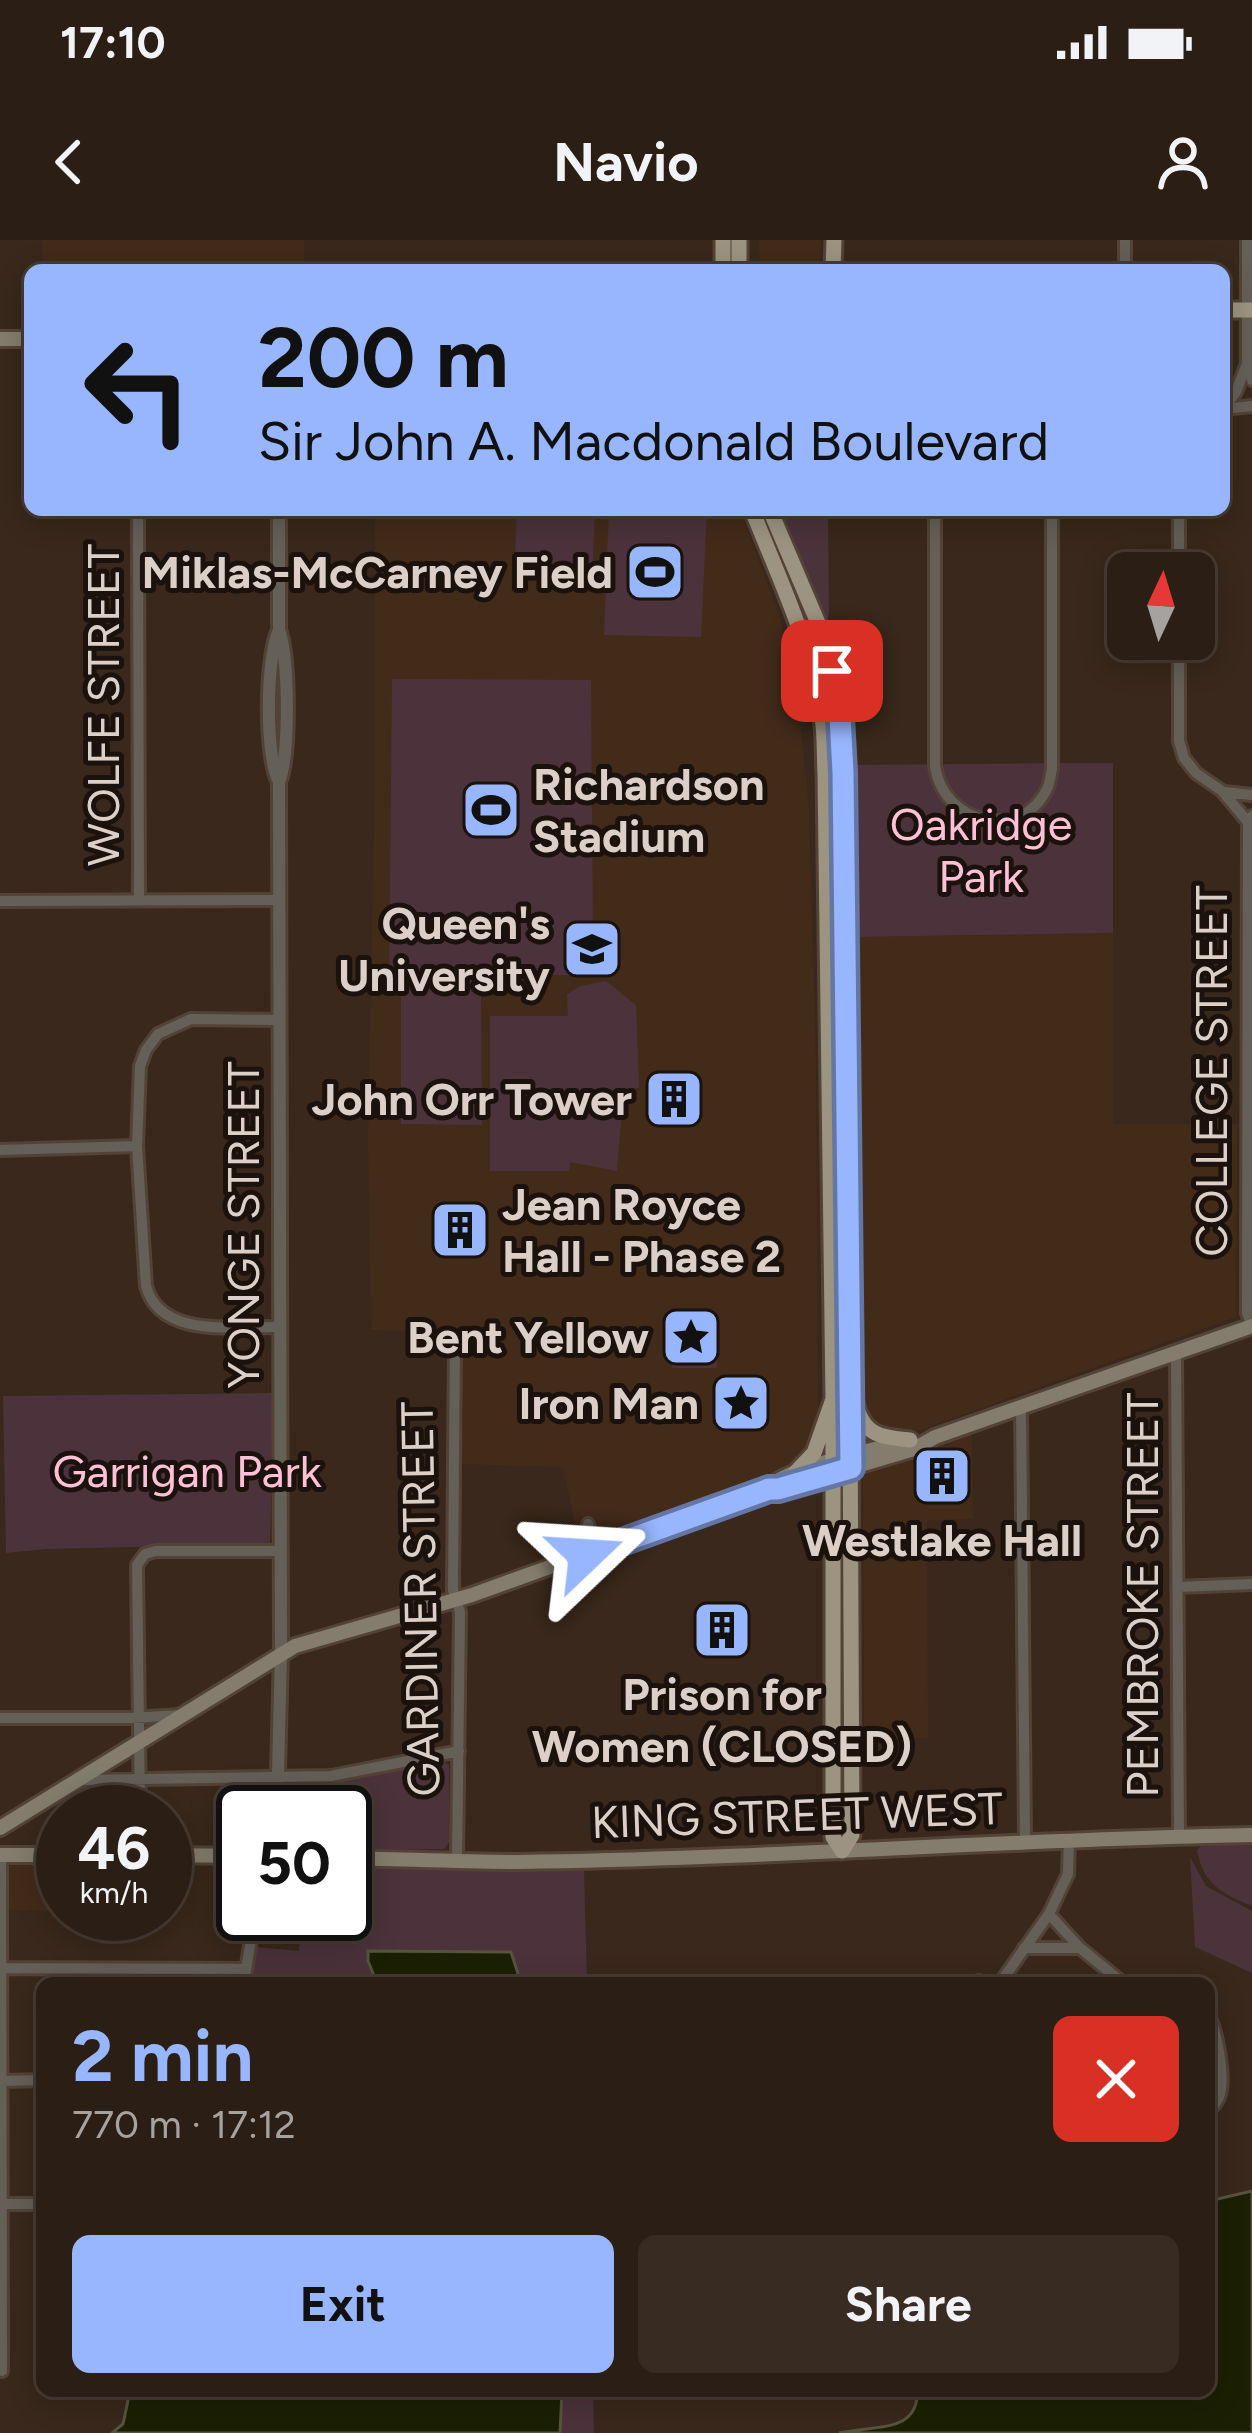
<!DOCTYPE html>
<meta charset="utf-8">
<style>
:root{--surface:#2b1e14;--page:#372b22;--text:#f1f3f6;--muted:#a6a2a0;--line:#473c34;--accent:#98b6fd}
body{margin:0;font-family:Figtree,sans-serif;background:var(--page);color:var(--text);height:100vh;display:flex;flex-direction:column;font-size:45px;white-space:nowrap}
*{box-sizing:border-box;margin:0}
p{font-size:39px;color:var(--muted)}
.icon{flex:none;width:66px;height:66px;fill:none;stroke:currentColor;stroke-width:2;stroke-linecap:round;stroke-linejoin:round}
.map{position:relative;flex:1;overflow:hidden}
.side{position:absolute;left:36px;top:1737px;width:1179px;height:420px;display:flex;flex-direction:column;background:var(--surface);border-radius:18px;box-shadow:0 6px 30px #0003,0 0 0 3px var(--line)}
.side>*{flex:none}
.guide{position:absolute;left:24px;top:24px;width:1206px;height:252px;border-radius:18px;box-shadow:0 6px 30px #0003,0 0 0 3px var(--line);background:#98b6fd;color:#111;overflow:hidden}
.needle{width:78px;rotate:4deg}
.controls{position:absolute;left:1107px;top:312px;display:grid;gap:24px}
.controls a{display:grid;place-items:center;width:108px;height:108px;border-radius:18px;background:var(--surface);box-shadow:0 6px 30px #0003,0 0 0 3px var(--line);font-size:60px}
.speed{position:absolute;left:36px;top:1545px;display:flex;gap:24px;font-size:60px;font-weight:700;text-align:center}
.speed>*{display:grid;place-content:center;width:156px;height:156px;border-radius:50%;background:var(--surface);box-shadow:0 6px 30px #0003,0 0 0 3px var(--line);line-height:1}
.speed small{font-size:30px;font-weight:400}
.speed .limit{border:6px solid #111;border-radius:18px;background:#fff;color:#111}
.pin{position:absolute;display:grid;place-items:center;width:102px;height:102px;color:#fff;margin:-51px;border-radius:24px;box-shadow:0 6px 18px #0006}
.me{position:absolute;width:132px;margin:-66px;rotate:70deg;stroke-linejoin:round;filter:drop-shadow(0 0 9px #0008)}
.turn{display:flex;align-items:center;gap:42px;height:252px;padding:0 36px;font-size:54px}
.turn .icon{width:156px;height:156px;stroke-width:2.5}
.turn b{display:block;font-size:84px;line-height:102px}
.round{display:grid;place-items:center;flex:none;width:126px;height:126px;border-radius:18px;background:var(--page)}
.summary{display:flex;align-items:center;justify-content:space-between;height:204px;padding:0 36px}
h1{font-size:72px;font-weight:700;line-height:90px;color:var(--accent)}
.button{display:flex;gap:24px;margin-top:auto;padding:24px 36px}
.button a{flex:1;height:138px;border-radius:18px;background:var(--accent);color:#111;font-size:48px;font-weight:700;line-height:138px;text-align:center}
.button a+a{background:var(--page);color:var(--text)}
.status{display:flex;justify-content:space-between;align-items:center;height:84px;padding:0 60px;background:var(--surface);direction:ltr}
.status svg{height:33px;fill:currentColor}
header{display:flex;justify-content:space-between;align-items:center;height:156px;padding:0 36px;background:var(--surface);font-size:54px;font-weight:700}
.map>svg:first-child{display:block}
</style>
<div class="status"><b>17:10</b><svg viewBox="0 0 49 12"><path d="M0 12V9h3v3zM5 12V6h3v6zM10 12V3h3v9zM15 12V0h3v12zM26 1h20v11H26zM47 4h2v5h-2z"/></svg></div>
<header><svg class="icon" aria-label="back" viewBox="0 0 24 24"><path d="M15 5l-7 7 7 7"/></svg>Navio<svg class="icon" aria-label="person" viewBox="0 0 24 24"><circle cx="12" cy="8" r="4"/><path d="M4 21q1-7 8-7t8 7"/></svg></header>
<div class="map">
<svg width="1252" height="2193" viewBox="0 0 1252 2193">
<rect width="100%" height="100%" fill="#39281b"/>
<path fill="#432b1a" d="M42,0H304V30H43Z
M759,0H820V30H760Z
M375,270H740L781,381L802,498L809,569L816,820L818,1176L814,1203L805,1220L770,1240L570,1310L577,1295L563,1227L459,1224L463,1093L371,1090L368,898L375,531Z
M1113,693V884H1237L1236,1077L903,1196L869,1185L859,1157L852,697Z
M972,1194L973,1279L927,1280L928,1498H864L863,1232Z
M7,1625H63V1671L7,1670Z"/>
<path fill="#4c323b" d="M517,270H595L592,341L514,336Z
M609,270H707L701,397L604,395Z
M777,270H828L829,373L826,387Z
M392,439L591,440L593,700L569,735L426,737L424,744L389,743Z
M1063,523H1113V693L852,697L849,525Z
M606,741L636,765L639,848H632L622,869L617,931L570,922L569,931H490V776H568L567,754L581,746Z
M401,750H481L482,885L401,884Z
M672,1076H717V1128H672Z
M274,1153L270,1304L46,1309L6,1313L3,1156Z
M441,1520L449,1525L450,1601L444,1609L345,1610V1572H285V1545L292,1541L357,1536Z
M1202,1605H1252V1666C1222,1654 1203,1644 1197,1610Z
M1190,1617L1206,1646L1252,1671V1733L1195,1707Z
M345,1624L484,1630H584L587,1743H250L255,1707L299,1711L304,1674H345Z
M475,2151H593L594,2193H542Z"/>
<path fill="#1c2002" stroke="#55543d" stroke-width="3" d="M368,1711L511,1712L521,1743H377L368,1721Z
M1252,1951V2193H839C875,2185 919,2193 917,2151H1209V1961Z
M130,2151H272L294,2154L317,2151H562L560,2193H112L123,2184Z"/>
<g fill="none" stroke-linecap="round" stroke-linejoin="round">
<g stroke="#534337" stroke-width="16">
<path id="minor" d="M1125,0V30
M1247,0V123L1252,140
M1224,168L1236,152L1246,126
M1224,169L1252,166
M138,270L139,660
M935,270V526C943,584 1022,604 1048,547C1050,541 1051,534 1052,528V270
M1179,270V333
M1179,399V501L1184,518L1196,533L1222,551L1248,582
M1225,552L1252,555
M1252,576L1248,582L1247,1073L1252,1086
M0,661L278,660
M278,780L191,779L158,794L146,810L140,826L137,906L146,1046C160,1099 236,1086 279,1087
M0,910L137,906
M455,1097L453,1350L460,1372L457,1621
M1176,1113L1179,1597
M1021,1167L1025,1601
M588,1284L594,1311
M1178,1347L1252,1344
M0,1478H131L181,1475
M82,1540L331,1536L459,1511
M140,1572L137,1325L145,1314L156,1311H280
M1,1615L2,2131
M1049,1674L1068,1634L1069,1600
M1024,1708H1080
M1,1728L246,1729
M244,1743L255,1674
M971,1743L979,1741L990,1743
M1000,1743L1049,1674L1080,1708L1123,1743
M1209,1776C1217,1792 1225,1836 1220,1854C1218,1862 1214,1865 1209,1871
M2,1841L42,1840
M3,1964H42"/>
</g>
<g stroke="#534337" stroke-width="18">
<path id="tertiary" d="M279,390C266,417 265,516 279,542
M277,1572L281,1413L279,542C290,516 289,417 279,390V270"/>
</g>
<g stroke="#534337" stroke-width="20">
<path id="secondary" d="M0,99H30
M769,1248C784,1228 878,1209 906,1201
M0,1588L295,1406L472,1355L769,1248L779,1249L914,1209L935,1197L1252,1086
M0,1615H63
M165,1615L243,1616
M345,1618C403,1619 461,1622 519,1622C764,1619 1008,1599 1252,1595"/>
</g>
<g stroke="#534337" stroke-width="21">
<path id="primary" d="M723,30V0
M739,30V0
M833,30L834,0
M1224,70H1252
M752,270C779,338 811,404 822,477C825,496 824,515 825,534L833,1159L814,1213L795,1233
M770,270L821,390L840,477L843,532L850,1150C864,1191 867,1196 910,1200
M833,1179V1597L842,1611
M842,1611L852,1595L850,1167"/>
</g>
<use href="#minor" stroke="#656057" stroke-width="10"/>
<use href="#tertiary" stroke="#656057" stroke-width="12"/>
<use href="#secondary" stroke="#847d6e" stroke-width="14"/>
<use href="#primary" stroke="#9c9480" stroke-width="15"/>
</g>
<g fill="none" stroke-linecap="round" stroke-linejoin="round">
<g stroke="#6376a4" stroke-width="30">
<path id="route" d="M586,1315L769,1249H778L851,1228L843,532L840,477L832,431"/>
</g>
<use href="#route" stroke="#98b6fd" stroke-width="21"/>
</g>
<defs>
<g id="stadium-square" transform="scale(3)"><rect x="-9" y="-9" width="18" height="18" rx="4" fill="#98b6fd" stroke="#1b120d"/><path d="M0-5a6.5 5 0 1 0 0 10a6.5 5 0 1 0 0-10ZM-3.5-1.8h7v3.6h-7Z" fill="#111"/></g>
<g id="university-square" transform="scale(3)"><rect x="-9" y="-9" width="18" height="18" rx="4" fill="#98b6fd" stroke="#1b120d"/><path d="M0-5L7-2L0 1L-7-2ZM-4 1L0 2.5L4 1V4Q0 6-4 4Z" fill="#111"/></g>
<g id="building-square" transform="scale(3)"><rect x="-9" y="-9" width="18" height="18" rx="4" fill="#98b6fd" stroke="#1b120d"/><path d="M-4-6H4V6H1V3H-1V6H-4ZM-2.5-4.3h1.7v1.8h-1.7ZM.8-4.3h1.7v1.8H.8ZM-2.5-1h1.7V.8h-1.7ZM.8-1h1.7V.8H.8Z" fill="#111"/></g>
<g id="sight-square" transform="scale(3)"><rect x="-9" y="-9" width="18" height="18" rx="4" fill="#98b6fd" stroke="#1b120d"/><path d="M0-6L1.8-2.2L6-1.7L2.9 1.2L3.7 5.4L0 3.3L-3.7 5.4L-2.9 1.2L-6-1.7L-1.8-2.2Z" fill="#111"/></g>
</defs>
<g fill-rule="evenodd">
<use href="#stadium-square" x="655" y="332"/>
<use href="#stadium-square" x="491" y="570"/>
<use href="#university-square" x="592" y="709"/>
<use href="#building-square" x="674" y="859"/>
<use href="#building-square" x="460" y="990"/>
<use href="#sight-square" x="691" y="1097"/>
<use href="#sight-square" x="741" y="1163"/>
<use href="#building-square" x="942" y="1236"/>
<use href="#building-square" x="722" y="1390"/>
</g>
<g text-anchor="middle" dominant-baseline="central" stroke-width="10" stroke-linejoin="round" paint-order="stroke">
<g font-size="45" font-weight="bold" fill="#dbcfc7" stroke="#1b120d" text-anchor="end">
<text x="613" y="332">Miklas-McCarney Field</text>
<text x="533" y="544" text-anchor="start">Richardson<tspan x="533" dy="52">Stadium</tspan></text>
<text x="550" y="683">Queen's<tspan x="550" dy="52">University</tspan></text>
<text x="632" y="859">John Orr Tower</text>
<text x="502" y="964" text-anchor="start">Jean Royce<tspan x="502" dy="52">Hall - Phase 2</tspan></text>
<text x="649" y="1097">Bent Yellow</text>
<text x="699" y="1163">Iron Man</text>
<text x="942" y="1300" text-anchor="middle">Westlake Hall</text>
<text x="722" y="1454" text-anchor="middle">Prison for<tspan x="722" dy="52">Women (CLOSED)</tspan></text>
</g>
<g font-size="45" fill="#dbcfc7" stroke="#1b120d">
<text transform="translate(103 465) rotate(-90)">WOLFE STREET</text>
<text transform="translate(1211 831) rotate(-90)">COLLEGE STREET</text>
<text transform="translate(243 985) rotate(-90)">YONGE STREET</text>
<text transform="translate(1142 1355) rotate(-90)">PEMBROKE STREET</text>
<text transform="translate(420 1359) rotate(-91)">GARDINER STREET</text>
<text transform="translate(797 1575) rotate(-2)">KING STREET WEST</text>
</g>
<g font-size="45" fill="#fdc0d5" stroke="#1b120d">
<text x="981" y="584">Oakridge<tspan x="981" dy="52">Park</tspan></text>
<text x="187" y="1231">Garrigan Park</text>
</g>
</g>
</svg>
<div class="controls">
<a><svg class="needle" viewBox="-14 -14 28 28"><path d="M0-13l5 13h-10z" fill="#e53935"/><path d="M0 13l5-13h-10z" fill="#a6a2a0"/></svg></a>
</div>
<div class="speed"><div>46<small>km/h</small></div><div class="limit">50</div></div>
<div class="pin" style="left:832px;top:431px;background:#d93025"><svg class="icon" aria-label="arrive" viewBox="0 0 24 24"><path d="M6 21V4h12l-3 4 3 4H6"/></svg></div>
<svg class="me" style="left:586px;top:1315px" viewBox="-20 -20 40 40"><path d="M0-17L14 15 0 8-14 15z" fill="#98b6fd" stroke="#fff" stroke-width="4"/></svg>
<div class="guide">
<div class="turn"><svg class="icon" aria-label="left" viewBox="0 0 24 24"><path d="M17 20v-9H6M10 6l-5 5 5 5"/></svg><div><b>200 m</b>Sir John A. Macdonald Boulevard</div></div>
</div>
<section class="side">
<div class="summary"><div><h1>2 min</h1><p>770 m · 17:12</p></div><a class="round" style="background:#d93025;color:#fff"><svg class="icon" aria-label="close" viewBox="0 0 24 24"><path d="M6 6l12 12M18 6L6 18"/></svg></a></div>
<div class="button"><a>Exit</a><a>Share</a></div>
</section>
</div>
